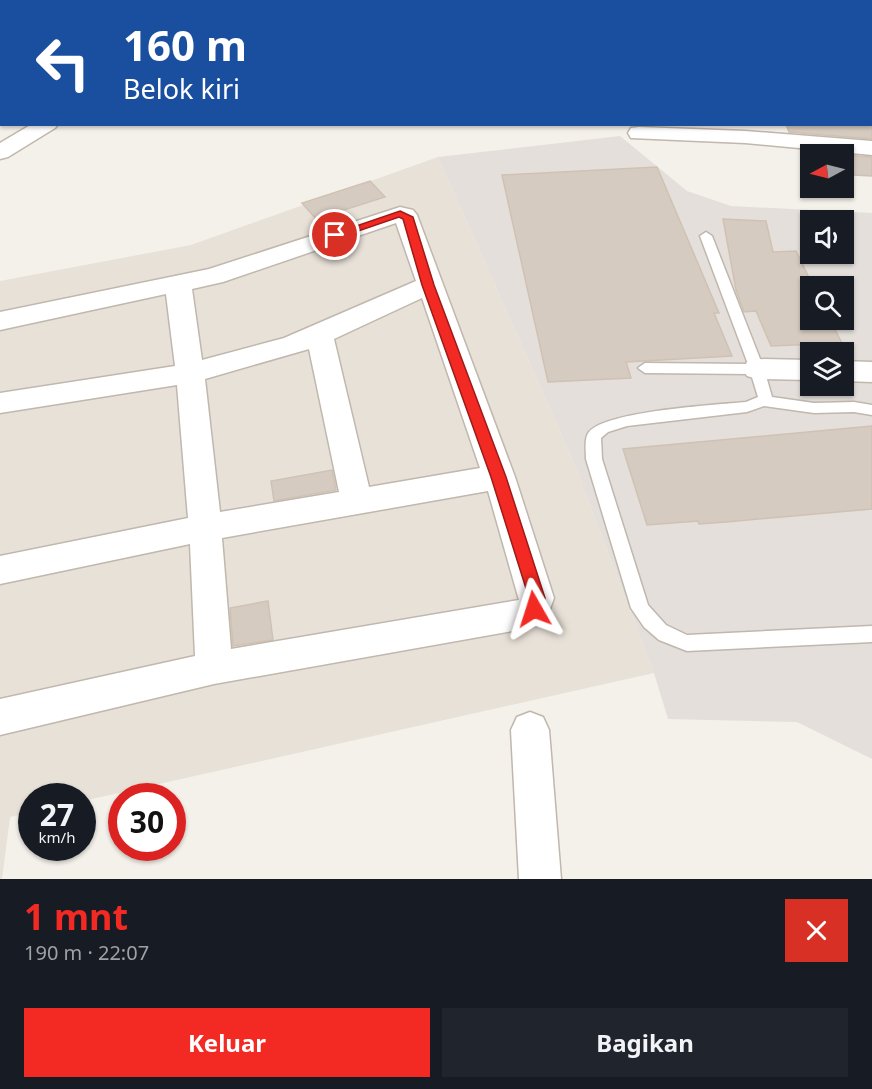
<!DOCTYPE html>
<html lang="id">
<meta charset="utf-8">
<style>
:root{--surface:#171b24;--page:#20242c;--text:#f1f3f6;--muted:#9ea1a6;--accent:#f32923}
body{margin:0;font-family:"Noto Sans",sans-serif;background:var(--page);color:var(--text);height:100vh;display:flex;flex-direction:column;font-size:22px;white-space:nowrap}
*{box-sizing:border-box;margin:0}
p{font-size:20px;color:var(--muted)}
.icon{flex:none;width:33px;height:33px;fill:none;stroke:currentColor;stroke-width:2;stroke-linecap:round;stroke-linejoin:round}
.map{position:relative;height:879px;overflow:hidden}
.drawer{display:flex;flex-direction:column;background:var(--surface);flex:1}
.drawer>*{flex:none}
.top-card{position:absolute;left:0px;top:0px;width:873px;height:126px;box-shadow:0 2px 4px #0004;background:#1a4fa0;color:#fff;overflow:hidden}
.needle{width:39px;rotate:263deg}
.fabs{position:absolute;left:800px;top:144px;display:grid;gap:12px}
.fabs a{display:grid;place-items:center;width:54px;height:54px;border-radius:0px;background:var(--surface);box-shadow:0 2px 4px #0004;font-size:30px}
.speed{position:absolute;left:18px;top:783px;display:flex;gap:12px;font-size:30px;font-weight:700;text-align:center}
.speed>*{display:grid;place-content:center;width:78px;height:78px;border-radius:50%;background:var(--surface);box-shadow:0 2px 4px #0004;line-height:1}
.speed small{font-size:15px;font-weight:400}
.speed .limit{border:9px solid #d22;background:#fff;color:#111}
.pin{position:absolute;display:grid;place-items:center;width:51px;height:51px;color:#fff;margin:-26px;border:3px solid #fff;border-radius:50%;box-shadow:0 2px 6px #0007}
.me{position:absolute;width:66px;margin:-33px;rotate:354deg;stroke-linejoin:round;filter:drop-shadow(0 0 4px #0008)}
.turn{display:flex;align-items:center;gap:21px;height:126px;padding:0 24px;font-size:27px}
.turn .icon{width:78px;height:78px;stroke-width:2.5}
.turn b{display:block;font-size:42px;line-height:51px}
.round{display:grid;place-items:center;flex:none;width:63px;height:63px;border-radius:0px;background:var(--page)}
.summary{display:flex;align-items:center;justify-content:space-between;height:102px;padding:0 24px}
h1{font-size:36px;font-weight:700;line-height:45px;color:var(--accent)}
.cta{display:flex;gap:12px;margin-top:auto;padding:12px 24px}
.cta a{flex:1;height:69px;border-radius:0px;background:var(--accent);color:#fff;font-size:24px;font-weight:700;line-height:69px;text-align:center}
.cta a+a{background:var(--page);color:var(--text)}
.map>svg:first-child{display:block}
</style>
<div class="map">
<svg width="872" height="879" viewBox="0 0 872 879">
<rect width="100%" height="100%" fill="#f4f0ea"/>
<path fill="#e8e1d8" d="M438,157L571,456L654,673L83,801L82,796H32L31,812L10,817L2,879H0V281L191,245Z"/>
<path fill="#e4dfdb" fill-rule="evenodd" d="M620,136L687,191L731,206L872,213V759L797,722L668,719L654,673L571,456L438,157ZM810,220H843V254H810ZM810,286H843V320H810ZM810,352H843V386H810Z"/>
<path fill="#d6cbc0" stroke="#d0c2b3" stroke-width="1.5" d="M786,124H872V139L789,132Z
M843,155L872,157V176L854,175L847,155Z
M657,167L719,313H714L732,356L626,362L631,378L548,382L502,175Z
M370,181L385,197L316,219L302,203Z
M723,219L766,221L773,252L796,251L813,286H810V320H830L842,343L771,346L756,311L744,312L736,290Z
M872,426V509L726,522L699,524L698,521L647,525L623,449Z
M332,470L336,490L274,501L271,481Z
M268,601L273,640L233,646L230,608Z"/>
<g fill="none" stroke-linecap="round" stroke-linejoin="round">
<g stroke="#c0b7ad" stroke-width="3">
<path id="lane" d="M706,232L712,236L764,369L772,397L814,403L854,402L872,405V415L854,412L814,413L764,406L747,412L627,426L608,432L601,438L602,459L648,605L666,625L687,635L872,626V642L687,651L659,640L644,627L631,608L586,459C586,451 584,438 589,432C606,411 715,405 746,402L758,397L751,374L645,373L638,368L645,363L748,364L700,236Z"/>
</g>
<g stroke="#c0b7ad" stroke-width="3">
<path id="street" d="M437,0H455V2H437Z
M559,0H577L558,2Z
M679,0H697V2H679Z
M2,44V56L0,57V45Z
M32,124H58L55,128L8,157L0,159V143Z
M639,127L745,131L872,141V155L745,143L631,138L628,133L631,128Z
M400,207L413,210L417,215L515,477L554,598L546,620L524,629L214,684L0,735V699L195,656L190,544L0,584V556L188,518L177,385L0,413V393L175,366L166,294L0,330V312L209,269ZM396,223L416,281L284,338L202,360L192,289L223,282ZM422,298L480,468L369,487L334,339ZM309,349L339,492L220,512L205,379ZM488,491L519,600L231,649L222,538Z
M757,359L810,360V380L757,379L747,376L743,369L747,362Z
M843,361L872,362V382L843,381Z
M530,712L543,717L549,730L561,879H519L511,730L517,717Z"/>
</g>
<use href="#lane" fill="#fff" fill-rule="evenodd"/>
<use href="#street" fill="#fff" fill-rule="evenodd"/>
</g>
<path fill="#f32923" stroke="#9e1b17" stroke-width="1.5" d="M400,211L413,217L434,285L506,477L545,598L540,614L534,616L529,614L526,609L529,598L491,477L422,285L403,219L399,217L335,239L330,235Z"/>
</svg>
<div class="fabs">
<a><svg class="needle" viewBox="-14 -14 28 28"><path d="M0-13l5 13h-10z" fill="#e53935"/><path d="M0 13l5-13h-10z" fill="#9ea1a6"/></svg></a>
<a><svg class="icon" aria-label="sound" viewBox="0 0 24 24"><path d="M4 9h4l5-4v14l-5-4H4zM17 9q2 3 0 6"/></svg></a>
<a><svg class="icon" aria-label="search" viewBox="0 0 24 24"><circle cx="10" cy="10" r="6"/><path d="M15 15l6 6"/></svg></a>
<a><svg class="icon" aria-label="layers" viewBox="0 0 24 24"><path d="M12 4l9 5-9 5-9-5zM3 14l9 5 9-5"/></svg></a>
</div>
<div class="speed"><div>27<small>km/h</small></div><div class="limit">30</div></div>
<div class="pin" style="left:335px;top:235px;background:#d93025"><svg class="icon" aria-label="arrive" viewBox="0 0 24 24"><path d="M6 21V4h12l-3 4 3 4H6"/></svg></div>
<svg class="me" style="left:534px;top:609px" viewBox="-20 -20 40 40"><path d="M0-17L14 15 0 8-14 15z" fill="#f32923" stroke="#fff" stroke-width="4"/></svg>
<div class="top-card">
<div class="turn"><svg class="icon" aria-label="left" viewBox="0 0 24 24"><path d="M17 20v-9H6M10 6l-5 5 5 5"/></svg><div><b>160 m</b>Belok kiri</div></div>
</div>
</div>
<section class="drawer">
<div class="summary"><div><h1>1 mnt</h1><p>190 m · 22:07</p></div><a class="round" style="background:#d93025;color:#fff"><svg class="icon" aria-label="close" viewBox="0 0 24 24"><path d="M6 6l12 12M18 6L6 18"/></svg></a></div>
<div class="cta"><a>Keluar</a><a>Bagikan</a></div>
</section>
